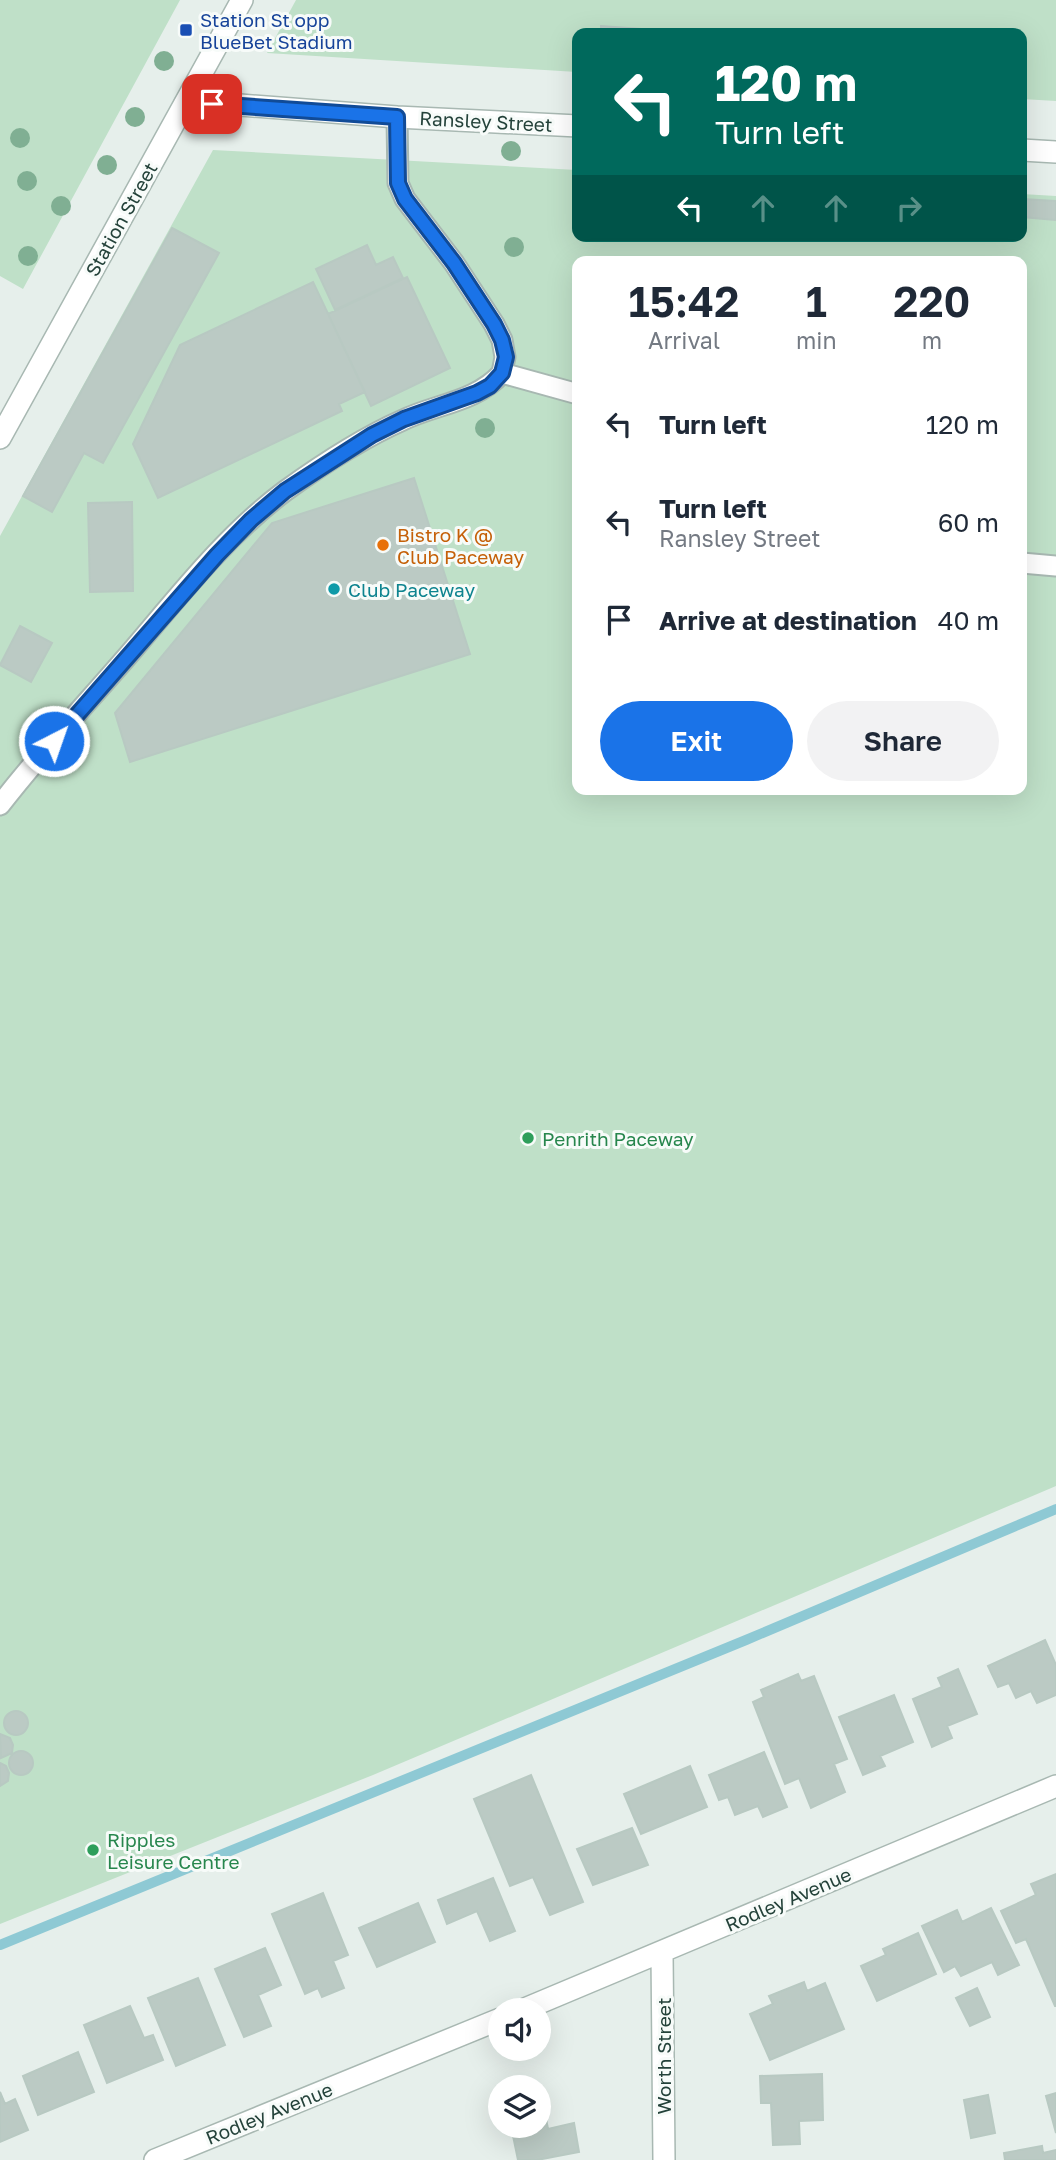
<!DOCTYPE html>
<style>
:root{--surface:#fff;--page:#f2f2f3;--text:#1f2937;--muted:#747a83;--accent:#1a73e8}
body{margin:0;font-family:"Golos Text",sans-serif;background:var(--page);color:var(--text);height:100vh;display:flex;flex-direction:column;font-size:26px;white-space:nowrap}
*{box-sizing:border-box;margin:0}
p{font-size:23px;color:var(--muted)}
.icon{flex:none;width:38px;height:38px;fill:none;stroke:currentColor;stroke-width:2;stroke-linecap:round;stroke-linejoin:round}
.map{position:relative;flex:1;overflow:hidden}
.panel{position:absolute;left:572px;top:256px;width:455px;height:539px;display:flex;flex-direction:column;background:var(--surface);border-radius:14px;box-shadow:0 7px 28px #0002}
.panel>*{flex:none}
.banner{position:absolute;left:572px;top:28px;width:455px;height:214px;border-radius:14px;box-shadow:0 7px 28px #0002;background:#00695c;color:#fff;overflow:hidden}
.controls{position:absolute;left:488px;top:1998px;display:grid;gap:14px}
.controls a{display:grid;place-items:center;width:63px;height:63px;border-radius:50%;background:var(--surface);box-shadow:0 7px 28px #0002;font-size:35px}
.pin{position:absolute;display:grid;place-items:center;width:60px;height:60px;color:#fff;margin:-30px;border-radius:14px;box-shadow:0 4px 10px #0006}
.me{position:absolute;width:77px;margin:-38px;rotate:41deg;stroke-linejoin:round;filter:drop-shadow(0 0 5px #0008)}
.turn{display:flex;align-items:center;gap:24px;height:147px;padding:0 28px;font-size:32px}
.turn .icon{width:91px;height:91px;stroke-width:2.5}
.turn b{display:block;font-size:49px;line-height:60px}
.lanes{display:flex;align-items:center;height:66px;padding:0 28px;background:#0003;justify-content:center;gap:35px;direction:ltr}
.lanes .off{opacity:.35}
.eta{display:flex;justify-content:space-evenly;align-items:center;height:119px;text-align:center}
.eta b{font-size:42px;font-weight:600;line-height:49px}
.button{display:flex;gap:14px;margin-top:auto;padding:14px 28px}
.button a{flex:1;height:80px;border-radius:42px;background:var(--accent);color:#fff;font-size:28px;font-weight:600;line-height:80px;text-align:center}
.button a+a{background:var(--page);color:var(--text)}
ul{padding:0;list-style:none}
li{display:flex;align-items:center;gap:21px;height:98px;padding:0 28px}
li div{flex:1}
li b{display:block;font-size:26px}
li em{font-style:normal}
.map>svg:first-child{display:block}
</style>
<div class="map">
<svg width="1056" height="2160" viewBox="0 0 1056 2160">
<rect width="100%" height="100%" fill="#e6efeb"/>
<path fill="#bfe0c8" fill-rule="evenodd" d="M0,0H180L23,289L0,276Z
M296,0H1056V101L1022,99V33H578L577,72L267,53Z
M213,150L577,170L578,236H1022V194L1056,196V1486L373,1775L0,1924V536ZM578,261H1022V789H578Z"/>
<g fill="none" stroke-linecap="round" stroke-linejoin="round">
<path stroke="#8ec9d4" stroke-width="10" d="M0,1945L746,1640L1056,1509"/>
</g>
<path fill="#bbcac4" stroke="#b8c9c2" stroke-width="2" d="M601,26L696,33H601Z
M1022,199L1056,201V220L1022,217Z
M172,228L219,253L103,463L84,453L52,512L23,496Z
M367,245L376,265L393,257L403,278L335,310L316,269Z
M407,277L450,368L371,406L328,314Z
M313,282L365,392L339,404L342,411L158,498L133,444L180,345Z
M414,478L470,654L130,762L115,713L272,523Z
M132,502L133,591L90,592L88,503Z
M20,626L52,643L31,682L0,665Z
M1045,1640L1056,1665V1695L1037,1703L1031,1691L1016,1698L1009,1683L998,1687L988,1666Z
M958,1669L977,1714L947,1726L952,1738L932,1747L913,1699L942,1687L938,1678Z
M798,1674L801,1681L814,1676L847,1759L834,1764L845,1792L811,1808L799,1778L785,1784L753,1702L764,1697L761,1690Z
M894,1695L913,1742L880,1756L885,1766L863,1775L839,1717Z
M4 1723a12 12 0 1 1 24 0a12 12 0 1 1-24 0Z
M0,1734L10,1738L13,1745L12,1753L1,1758Z
M9 1763a12 12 0 1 1 24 0a12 12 0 1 1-24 0Z
M764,1752L787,1807L763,1817L758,1806L735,1815L728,1797L719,1800L709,1775Z
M0,1763L6,1766L9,1773L8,1781L0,1786Z
M690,1766L707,1807L641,1834L624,1794Z
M531,1775L583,1902L550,1915L533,1877L510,1886L474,1799Z
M632,1828L648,1865L593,1885L577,1849Z
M1056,1874V2006H1055L1026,1939L1016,1943L1001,1911L1036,1895L1031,1884Z
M493,1878L515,1931L490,1941L477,1911L447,1924L438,1900Z
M323,1893L348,1955L333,1961L344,1988L322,1997L318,1988L305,1994L272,1914Z
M418,1903L435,1942L377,1967L359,1928Z
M991,1908L1019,1965L998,1975L992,1962L961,1976L955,1966L944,1972L922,1926L957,1910L962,1922Z
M918,1933L936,1974L877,2001L861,1966L886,1955L883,1949Z
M265,1948L281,1985L258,1995L271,2026L244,2037L215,1969Z
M198,1978L225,2045L176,2066L148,1998Z
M804,1982L807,1991L825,1983L844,2029L770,2060L750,2014L773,2004L769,1996Z
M977,1988L990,2017L970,2026L956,1998Z
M130,2006L144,2038L153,2035L163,2060L107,2083L84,2025Z
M78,2052L94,2092L38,2115L23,2076Z
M822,2074L823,2120L799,2121L800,2144L773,2145L771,2103H761L760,2076Z
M0,2092L5,2104L15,2099L28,2130L0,2142Z
M1056,2093V2133L1046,2096Z
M988,2095L995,2133L971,2138L964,2100Z
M543,2103L548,2129L574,2123L579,2152L537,2160H518L511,2126H539V2104Z
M1042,2146L1043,2153L1056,2150V2160H1005L1004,2153Z"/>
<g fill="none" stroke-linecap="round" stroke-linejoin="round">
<g stroke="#a8b8b2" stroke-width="23">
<path id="service" d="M397,117L398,183L405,199L454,263L494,324L502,340L505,357L502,373L578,394
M1022,563L1056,566
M0,805C41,752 87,703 131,652C178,597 226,535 285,491C321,465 362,438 403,420C436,404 476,402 502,373"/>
</g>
<g stroke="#a8b8b2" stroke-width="24">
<path id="minor" d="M185,104L240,105L397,117L578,126
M1022,150L1056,152
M662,1953L664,2160
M520,2011L1056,1786
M155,2160L500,2019"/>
</g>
<g stroke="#a8b8b2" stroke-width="24">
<path id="tertiary" d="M0,438L242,0"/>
</g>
<use href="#service" stroke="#fff" stroke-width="19"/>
<use href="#minor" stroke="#fff" stroke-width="21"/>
<use href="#tertiary" stroke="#fff" stroke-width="21"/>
</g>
<g fill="#80af93">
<circle cx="164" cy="61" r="10"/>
<circle cx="135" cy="117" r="10"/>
<circle cx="20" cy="138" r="10"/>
<circle cx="511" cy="151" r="10"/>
<circle cx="107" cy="165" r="10"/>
<circle cx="27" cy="181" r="10"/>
<circle cx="61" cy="206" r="10"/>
<circle cx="514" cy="247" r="10"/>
<circle cx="28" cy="256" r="10"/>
<circle cx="485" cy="428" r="10"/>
</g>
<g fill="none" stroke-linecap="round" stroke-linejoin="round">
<g stroke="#114b97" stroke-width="18">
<path id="route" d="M54,741L217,555L251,520L285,491L372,435L404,419L477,393L490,386L502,373L506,357L502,340L494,324L454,263L405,199L398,183L397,117L212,104"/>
</g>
<use href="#route" stroke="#1a73e8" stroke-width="12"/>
</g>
<rect fill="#1a4fb4" stroke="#f7fbf9" stroke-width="2.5" x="179" y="23" width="14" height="14" rx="3.5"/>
<circle fill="#e8710a" stroke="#f7fbf9" stroke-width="2.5" cx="383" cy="545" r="7"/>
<circle fill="#0f9aa8" stroke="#f7fbf9" stroke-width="2.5" cx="334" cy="589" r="7"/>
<g fill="#2e9e5b" stroke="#f7fbf9" stroke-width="2.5">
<circle cx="528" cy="1138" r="7"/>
<circle cx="93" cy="1850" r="7"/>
</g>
<g text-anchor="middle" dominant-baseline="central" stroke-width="6" stroke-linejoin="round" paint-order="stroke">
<g font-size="19" fill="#164399" stroke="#f7fbf9" text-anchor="start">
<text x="200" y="19">Station St opp<tspan x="200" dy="22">BlueBet Stadium</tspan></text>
</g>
<g font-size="19" fill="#24423a" stroke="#f7fbf9">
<text transform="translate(486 121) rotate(3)">Ransley Street</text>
<text transform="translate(121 219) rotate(-61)">Station Street</text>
<text transform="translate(788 1899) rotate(-23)">Rodley Avenue</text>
<text transform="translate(663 2056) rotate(-90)">Worth Street</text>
<text transform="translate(269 2113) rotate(-22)">Rodley Avenue</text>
</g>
<g font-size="19" fill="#c56008" stroke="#f7fbf9" text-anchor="start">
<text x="397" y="534">Bistro K @<tspan x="397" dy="22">Club Paceway</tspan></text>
</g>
<g font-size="19" fill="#0d838f" stroke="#f7fbf9" text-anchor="start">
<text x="348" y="589">Club Paceway</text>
</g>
<g font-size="19" fill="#27864d" stroke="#f7fbf9" text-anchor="start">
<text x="542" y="1138">Penrith Paceway</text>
<text x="107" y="1839">Ripples<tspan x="107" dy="22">Leisure Centre</tspan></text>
</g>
</g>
</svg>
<div class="controls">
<a><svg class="icon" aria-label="sound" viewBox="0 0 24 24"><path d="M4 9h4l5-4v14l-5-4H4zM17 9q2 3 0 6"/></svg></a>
<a><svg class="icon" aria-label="layers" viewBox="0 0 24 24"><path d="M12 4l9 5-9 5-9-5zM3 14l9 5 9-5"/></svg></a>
</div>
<div class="pin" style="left:212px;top:104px;background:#d93025"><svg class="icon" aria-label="arrive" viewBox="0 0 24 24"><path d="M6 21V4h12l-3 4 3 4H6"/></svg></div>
<svg class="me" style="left:54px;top:741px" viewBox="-20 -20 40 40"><circle r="17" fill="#1a73e8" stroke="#fff" stroke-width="3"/><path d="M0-11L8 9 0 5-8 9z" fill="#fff"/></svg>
<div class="banner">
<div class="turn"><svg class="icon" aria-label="left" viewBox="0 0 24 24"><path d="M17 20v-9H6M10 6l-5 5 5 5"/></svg><div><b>120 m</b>Turn left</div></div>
<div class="lanes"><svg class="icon" aria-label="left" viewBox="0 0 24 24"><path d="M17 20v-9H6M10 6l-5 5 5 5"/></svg><svg class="icon off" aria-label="ahead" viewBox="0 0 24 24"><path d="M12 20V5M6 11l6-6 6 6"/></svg><svg class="icon off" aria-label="ahead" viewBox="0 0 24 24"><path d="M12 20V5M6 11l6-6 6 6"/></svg><svg class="icon off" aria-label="right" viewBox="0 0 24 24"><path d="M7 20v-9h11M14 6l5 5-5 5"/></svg></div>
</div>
<section class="panel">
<div class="eta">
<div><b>15:42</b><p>Arrival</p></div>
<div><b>1</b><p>min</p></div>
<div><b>220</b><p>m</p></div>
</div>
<ul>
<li><svg class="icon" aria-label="left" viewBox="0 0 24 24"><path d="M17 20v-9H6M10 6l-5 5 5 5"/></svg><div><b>Turn left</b></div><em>120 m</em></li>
<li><svg class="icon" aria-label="left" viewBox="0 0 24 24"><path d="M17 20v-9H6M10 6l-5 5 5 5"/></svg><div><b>Turn left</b><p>Ransley Street</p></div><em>60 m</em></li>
<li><svg class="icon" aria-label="arrive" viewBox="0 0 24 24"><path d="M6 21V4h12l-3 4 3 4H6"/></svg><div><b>Arrive at destination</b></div><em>40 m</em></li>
</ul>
<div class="button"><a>Exit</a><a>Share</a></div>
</section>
</div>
